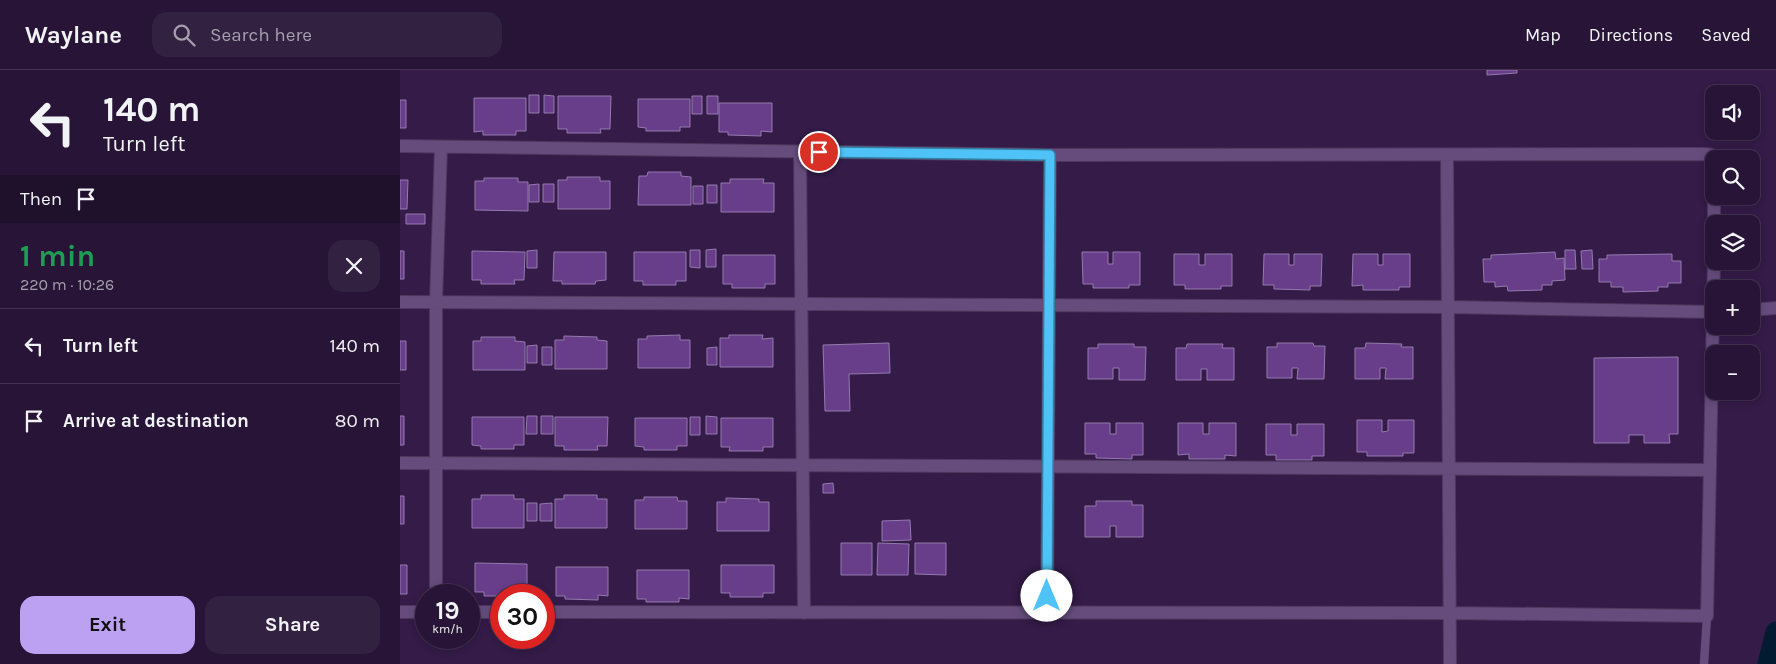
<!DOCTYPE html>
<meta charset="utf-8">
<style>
:root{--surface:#271436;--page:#332142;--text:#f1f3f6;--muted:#a49ead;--line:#433351;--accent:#bca0f2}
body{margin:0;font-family:Karla,sans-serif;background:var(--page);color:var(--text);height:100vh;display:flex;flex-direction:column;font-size:19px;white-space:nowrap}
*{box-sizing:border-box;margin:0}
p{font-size:16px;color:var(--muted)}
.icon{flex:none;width:28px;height:28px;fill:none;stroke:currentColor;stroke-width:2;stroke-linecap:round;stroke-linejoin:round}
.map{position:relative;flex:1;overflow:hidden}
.drawer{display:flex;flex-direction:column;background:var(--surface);width:400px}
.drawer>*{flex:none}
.top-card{background:#271436;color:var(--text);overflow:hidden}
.tools{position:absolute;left:1305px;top:15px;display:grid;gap:10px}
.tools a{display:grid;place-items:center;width:55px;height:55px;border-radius:10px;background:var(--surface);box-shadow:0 2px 8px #0003,0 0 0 1px var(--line);font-size:25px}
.speed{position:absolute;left:15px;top:514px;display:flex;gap:10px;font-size:25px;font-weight:700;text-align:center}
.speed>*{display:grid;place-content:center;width:65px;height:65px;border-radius:50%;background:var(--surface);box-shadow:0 2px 8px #0003,0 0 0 1px var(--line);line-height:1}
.speed small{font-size:12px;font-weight:400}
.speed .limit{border:8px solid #d22;background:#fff;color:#111}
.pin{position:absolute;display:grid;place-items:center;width:42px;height:42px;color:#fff;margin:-21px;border:2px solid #fff;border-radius:50%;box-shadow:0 1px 5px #0007}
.me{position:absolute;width:55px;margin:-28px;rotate:0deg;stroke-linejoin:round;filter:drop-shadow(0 0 4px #0008)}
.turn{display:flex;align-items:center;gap:18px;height:105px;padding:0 20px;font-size:22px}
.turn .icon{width:65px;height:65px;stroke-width:2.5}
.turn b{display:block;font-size:35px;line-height:42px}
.then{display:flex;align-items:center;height:48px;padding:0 20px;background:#0003;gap:10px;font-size:19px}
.round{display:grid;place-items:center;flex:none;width:52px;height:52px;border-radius:15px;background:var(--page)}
.summary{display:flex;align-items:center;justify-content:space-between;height:85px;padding:0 20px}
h1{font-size:30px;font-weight:700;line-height:38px;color:#1e9e55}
.primary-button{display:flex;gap:10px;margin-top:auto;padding:10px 20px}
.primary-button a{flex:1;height:58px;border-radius:15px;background:var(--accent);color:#111;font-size:20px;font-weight:700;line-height:58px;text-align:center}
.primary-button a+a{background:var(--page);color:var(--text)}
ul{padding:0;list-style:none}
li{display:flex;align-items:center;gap:15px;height:75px;padding:0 20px;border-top:1px solid var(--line)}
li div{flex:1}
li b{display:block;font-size:19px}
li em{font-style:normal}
header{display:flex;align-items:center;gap:30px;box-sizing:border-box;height:70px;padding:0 25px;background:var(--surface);border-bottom:1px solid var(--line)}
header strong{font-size:24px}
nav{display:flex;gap:28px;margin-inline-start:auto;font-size:18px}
.search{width:350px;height:45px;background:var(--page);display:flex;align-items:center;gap:12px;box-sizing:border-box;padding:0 18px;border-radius:15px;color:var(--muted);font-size:19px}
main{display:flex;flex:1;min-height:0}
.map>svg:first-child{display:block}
</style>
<header>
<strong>Waylane</strong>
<div class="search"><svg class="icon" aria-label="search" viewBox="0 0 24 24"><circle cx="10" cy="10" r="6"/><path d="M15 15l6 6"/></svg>Search here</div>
<nav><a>Map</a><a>Directions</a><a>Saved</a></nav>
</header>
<main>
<section class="drawer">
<div class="top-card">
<div class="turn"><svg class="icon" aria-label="left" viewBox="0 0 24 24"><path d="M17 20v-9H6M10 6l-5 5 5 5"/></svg><div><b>140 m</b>Turn left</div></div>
<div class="then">Then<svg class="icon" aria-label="arrive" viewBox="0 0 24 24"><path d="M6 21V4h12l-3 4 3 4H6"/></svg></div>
</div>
<div class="summary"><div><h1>1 min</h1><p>220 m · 10:26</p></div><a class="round"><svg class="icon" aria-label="close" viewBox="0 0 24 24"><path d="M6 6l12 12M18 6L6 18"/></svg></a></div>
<ul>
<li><svg class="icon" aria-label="left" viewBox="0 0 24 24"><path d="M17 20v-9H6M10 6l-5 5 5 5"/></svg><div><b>Turn left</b></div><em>140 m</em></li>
<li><svg class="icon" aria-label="arrive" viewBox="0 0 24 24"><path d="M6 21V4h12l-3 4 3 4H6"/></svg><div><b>Arrive at destination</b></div><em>80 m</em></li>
</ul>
<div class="primary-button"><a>Exit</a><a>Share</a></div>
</section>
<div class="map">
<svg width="1376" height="594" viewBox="0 0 1376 594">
<rect width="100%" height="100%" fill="#341b48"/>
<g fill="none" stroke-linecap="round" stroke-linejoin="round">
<path stroke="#031b30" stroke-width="21" d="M1368,594L1376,562"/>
</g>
<path fill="#683e8b" stroke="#947aae" d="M1087,0H1117V3L1087,5Z
M129,25H139V43H129Z
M144,25L154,26V43H144Z
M158,26H211L210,59H200L201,63H167V59H158Z
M292,26H302V44H292Z
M307,26H318V44H307Z
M74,28H126V61H116V65H83V61L74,62Z
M238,29H290V57H280V61H246V58L238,57Z
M0,30H6V58H0Z
M319,33H372V62L361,61V66L328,65V62H319Z
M248,102H281V106L291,107V135H238L239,106H247Z
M167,107H200V111H210V139H158V110H167Z
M84,108H118V112H128V141L75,140V111H84Z
M330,109H364L363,113H374V142H321V113H330Z
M0,110H8L7,139H0Z
M139,114V132H129V115Z
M143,114H154V132H143Z
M307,115H317V133H307Z
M293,116H303V134H293Z
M6,144H25V154H6Z
M316,179V197H306V180Z
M137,180V198H127V181Z
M290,180H300V198L290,197Z
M1165,180H1175L1176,199H1165Z
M1192,180L1193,199H1182L1181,181Z
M0,181H4V209H0Z
M72,181L125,182L124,210H114L115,214H81V210H72Z
M154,182H206V210L196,211L195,214H162V211H153Z
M234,182H286V211H276V215H243V211H234Z
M682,182H708V194H713V182H740V215H729V218H693V214H683Z
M1155,182L1156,189L1164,188L1165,210L1152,211V215H1142V220L1108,221L1107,216L1095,217V212H1084L1083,189H1091V185Z
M774,184H799V195H805V184H832V216H821V219H785V215H774Z
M864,184H889V195H894V184H922L921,216H910V220L874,219V215H863Z
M953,184H978V195H983V184H1010V217H999V220H963V215L952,216Z
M1272,184V191H1281V213H1268V217H1258V221L1223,222V217H1211V212H1199V189H1207V185Z
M323,185H375V214H365V218H332V214H323Z
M280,265V270H290V298H238V269H247V266Z
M329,265H363L362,269L373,268V297H320V268H329Z
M164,266L197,267V270L207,271V299H155V270H164Z
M81,267H115V271L125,272V300H73V271H81Z
M0,271H6V300H0Z
M489,273L490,303L449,304L450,341H425L423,275Z
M877,273H913L914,276H925L924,309H897L898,298H892V308H867V277H877Z
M966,273L1002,274L1001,277H1013V309H985L986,298H980V309H955V278H965Z
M698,274H734V277H746L745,310H719V298H713V309H688V278H698Z
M787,274H823L822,278H834V310H807V299H801V310H776V278H786Z
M137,275V293H127V276Z
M142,277H152V295H142Z
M317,277V295H307V278Z
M1278,287V364H1269L1270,373H1244V365H1229V373H1194V288Z
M0,346H4V375H0Z
M127,346H137V364H126Z
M141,346H153V364H141Z
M306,346L317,347V364H306Z
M72,347H124V375H114V379H81V376L72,375Z
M155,347H208L207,376H197L198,380H164V376H155Z
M290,347H300V365H290Z
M235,348H287V376H277V380H244V377L235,376Z
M321,348H373V377H363V381H329L330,377H321Z
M957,350H982V362L988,361V350H1014V383H1003V386H967V382H957Z
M685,353H710V364H716V353H743V385H732V389L696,388V384H685Z
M778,353H803V364H809V353H836V386L825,385V389H789V384L778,385Z
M866,354H891V365H897V354H924V386H912V390H876V385H866Z
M433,413L434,423H423V414Z
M81,425H114V429H124V458H72V429H81Z
M164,425H197V429H207V458H155V429H164Z
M0,426H4V454H0Z
M244,427H277L278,431H287V459H235V430H244Z
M326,428L359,429V432H369V461H317V432H326Z
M696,431H732V435H743V467H716V456H710V467H685V436H696Z
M127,433H137V451H127Z
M152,433V451H140V434Z
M510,450L511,470L482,471V451Z
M441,473H472V505H441Z
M478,473L509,474L508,505H477Z
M515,473H546V505L515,504Z
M75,493L127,494V522L101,526H84V522H75Z
M0,495H7V524H0Z
M321,495H374V523H363V527H330V523H321Z
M156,497H208V526L198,525V530L165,529V526H156Z
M237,500H289V529L279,528V532H246V529H237Z"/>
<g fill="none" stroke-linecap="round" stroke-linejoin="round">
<g stroke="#4d385e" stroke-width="9">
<path id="service" d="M1304,594L1307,546"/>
</g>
<g stroke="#4d385e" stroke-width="14">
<path id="minor" d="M0,76L650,85L1305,84L1312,85L1315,89
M400,81L404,543
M1047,86L1050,594
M1314,154V126
M0,232L1049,237L1314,242
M1351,240L1376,238
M0,393L1310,400
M36,525V232L41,77
M0,542H26
M69,542H101
M144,542L1050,543L1307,546L1314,191
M647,544L650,85"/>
</g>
<use href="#service" stroke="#654c7d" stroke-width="8"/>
<use href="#minor" stroke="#654c7d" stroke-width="12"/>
</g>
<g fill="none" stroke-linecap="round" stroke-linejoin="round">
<g stroke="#337fa1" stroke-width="12">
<path id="route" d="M419,82L650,85L647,526"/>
</g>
<use href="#route" stroke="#4fc3f7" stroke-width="9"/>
</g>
</svg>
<div class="tools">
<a><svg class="icon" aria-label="sound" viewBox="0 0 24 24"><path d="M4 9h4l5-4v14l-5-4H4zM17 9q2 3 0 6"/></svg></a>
<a><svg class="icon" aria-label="search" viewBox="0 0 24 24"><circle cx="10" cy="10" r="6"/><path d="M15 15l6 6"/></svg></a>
<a><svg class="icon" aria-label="layers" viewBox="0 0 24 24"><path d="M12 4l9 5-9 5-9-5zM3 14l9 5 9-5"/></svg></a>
<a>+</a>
<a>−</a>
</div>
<div class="speed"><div>19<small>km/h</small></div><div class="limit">30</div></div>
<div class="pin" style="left:419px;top:82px;background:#d93025"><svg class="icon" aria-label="arrive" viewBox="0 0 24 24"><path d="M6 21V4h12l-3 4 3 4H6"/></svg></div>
<svg class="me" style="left:647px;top:526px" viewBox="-20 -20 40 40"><circle r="19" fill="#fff"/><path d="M0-13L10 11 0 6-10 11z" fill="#4fc3f7"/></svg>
</div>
</main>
